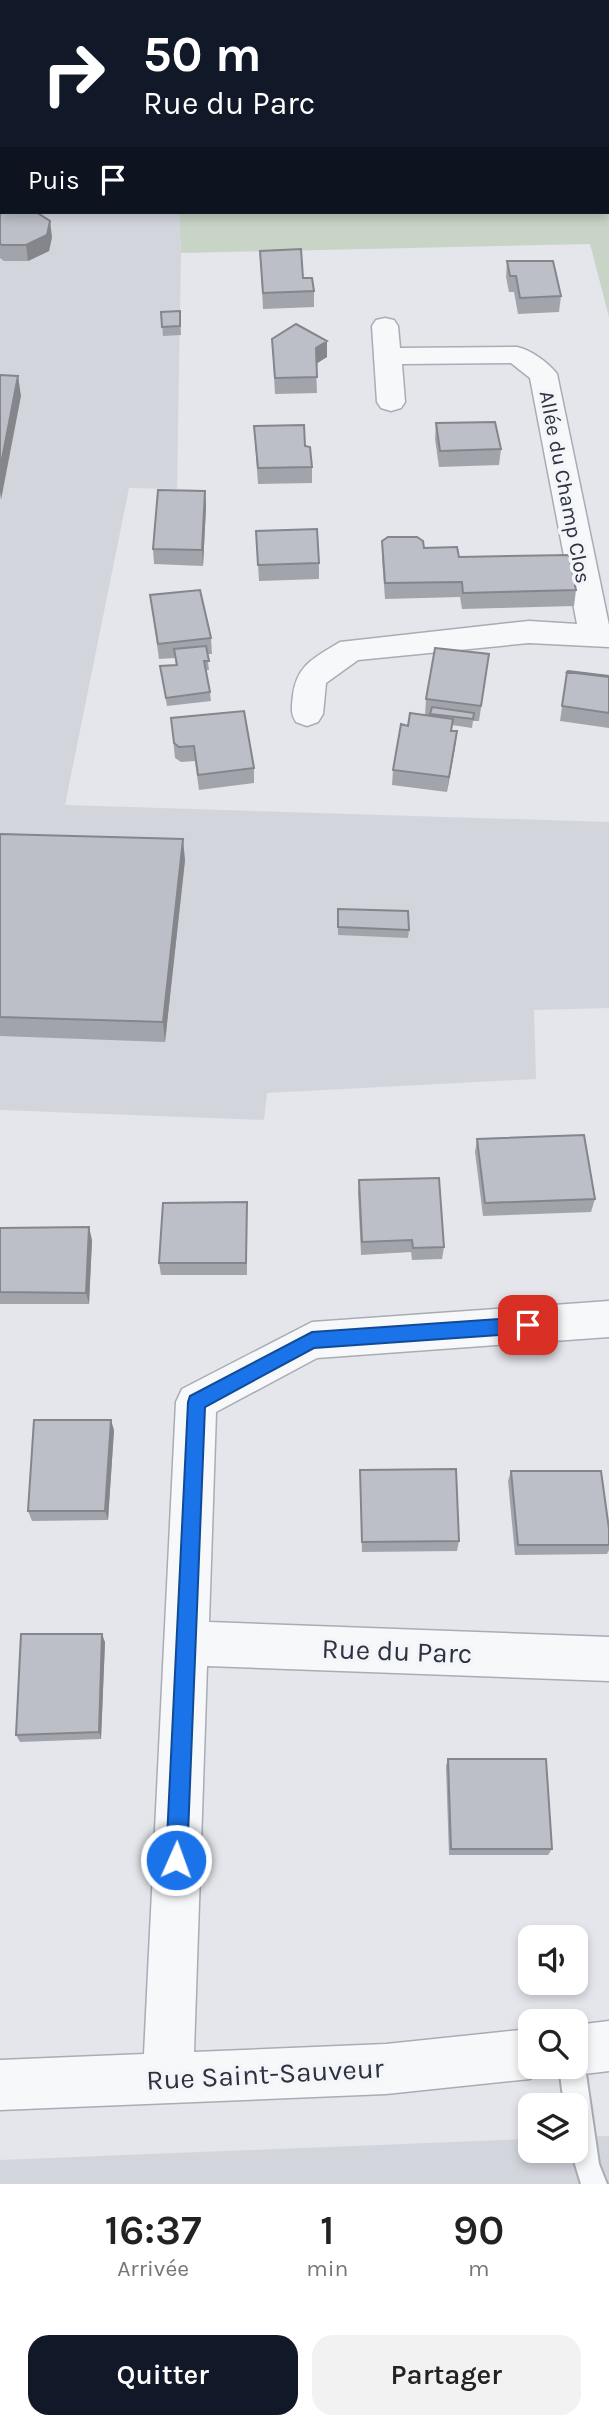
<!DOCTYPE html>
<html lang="fr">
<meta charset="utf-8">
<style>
:root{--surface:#fff;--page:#f2f2f2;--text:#222;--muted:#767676;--accent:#111827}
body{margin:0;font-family:Karla,sans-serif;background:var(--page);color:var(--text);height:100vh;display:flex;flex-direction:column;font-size:26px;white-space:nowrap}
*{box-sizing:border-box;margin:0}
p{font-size:23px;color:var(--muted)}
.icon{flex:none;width:38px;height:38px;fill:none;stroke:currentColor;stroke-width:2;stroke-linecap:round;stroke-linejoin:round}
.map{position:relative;height:2184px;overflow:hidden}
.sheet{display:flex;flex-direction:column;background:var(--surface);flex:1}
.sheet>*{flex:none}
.banner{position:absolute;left:0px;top:0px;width:609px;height:214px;box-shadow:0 4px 10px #0003;background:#111827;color:#fff;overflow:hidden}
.controls{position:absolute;left:518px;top:1925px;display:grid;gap:14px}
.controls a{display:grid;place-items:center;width:70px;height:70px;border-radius:14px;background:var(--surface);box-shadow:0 4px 10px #0003;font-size:35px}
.pin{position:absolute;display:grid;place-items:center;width:60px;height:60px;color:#fff;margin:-30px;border-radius:14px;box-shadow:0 4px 10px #0006}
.me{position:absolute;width:77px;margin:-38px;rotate:2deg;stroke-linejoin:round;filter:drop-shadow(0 0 5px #0008)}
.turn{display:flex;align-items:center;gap:24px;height:147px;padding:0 28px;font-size:32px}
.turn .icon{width:91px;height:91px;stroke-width:2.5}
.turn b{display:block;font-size:49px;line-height:60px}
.then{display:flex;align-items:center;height:66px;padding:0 28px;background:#0003;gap:14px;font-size:26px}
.eta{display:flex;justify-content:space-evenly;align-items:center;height:119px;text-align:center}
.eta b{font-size:42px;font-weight:600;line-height:49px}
.cta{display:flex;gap:14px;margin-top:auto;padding:14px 28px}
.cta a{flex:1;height:80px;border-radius:21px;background:var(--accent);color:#fff;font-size:28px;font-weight:600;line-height:80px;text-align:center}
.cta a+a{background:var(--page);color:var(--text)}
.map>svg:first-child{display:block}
</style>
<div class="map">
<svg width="609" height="2184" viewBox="0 0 609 2184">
<rect width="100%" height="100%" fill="#e4e6eb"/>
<path fill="#d3d5dd" d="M0,0H168L2,2V212H179L181,253L177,489L129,488L65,805L609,822V1008L534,1010L536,1079L267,1093L264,1120L0,1110Z
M609,2136V2184H0V2160L530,2139V2151H576V2137Z"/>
<path fill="#c8d4c6" d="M168,0H609V317L590,244L181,253L179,212H607V2Z"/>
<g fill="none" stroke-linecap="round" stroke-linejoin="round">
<g stroke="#a9acb5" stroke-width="4">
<path id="lane" d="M576,2056L581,2058L585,2067L599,2164L607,2184H581L571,2151H576V2105H564L559,2067H576Z"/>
</g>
<g stroke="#a9acb5" stroke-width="3">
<path id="street" d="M385,318L394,320L398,326L400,348L517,347C531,350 548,362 557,374L609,625V647L529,643L358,660L326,683L323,714L318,722L307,726L296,722C290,713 292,706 293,695C297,664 316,657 340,642L529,621L577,624L530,378L511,363L402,364L405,402L401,408L391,411L381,408L377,402L372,326L376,320Z
M609,1301V1337L317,1358L216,1412L209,1622L609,1637V1681L207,1666L194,2052L386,2044L530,2029V2067H549L547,2071L530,2079L386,2094L0,2110V2060L144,2054L176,1402L182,1389L312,1322Z
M609,2021V2071L576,2075L559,2067H576V2025Z"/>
</g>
<use href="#lane" fill="#f7f8f9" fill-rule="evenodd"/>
<use href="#street" fill="#f7f8f9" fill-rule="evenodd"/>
</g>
<path fill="#a2a4ab" d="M0,214L52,237L49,251L28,261H4L0,258Z
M260,251L303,278L314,291V307L263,309Z
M507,261L561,296L559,312L518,314L514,292H509L506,277Z
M180,311L181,335L163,336L161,312Z
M272,339L327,357L316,363L317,393L275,394Z
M436,423L501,449L499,465L439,467L435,439Z
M254,426L305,446L312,467V483L258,484Z
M205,491L206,507L203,566L154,564L153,549Z
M256,531L319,563V579L259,581Z
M382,541L424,548L459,557L576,590L574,606L462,609L460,597L385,599L382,557Z
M150,595L211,638L212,654H207L209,670H206L210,692L211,701L167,706L160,666L176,665L175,658L159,659Z
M489,654L479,721H473L472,728L452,725V731L455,747L447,792L392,785L393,770L408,726L430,716L425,715L426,699Z
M567,672L609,676V728L560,721Z
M171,718L254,768V783L199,790L195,761L181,762L175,758Z
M0,834L185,860L165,1042L0,1036Z
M338,909L409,930L408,938L338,935Z
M477,1139L595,1199L591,1212L483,1216L475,1152Z
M359,1180L444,1247L442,1259L412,1260L411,1252L361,1255L358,1193Z
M247,1215V1275H161L159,1263Z
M0,1228L92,1240L89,1304H0Z
M114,1430L108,1520L32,1521L28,1511Z
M360,1470L459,1541L457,1551L362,1552Z
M511,1471L609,1529V1550L607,1554L515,1555L508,1481Z
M105,1642L101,1739L20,1742L16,1735Z
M448,1759L552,1849L548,1855H449L446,1766Z"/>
<path fill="#84868b" d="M2,157V190L0,198V164Z
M50,221L52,237L49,251L28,261L26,245Z
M327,341V357L316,364V348Z
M18,376L21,396L1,500L0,492V469Z
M205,491L206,507L203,566L202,550Z
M457,731L455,747L447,792L449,777Z
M183,839L185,860L165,1042L163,1022Z
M89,1227L92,1240L89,1304L86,1293Z
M111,1420L114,1430L108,1520L105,1511Z
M102,1634L105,1642L101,1739L99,1732Z"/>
<path fill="#bcbfc7" stroke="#84868b" stroke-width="2" d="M0,44H2V157L0,164Z
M5,212H36L50,221L47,235L26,245H2L0,244V214Z
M301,249L303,278H312L314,291L263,293L260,251Z
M507,261H553L561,296L520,298L516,276H510Z
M180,311V326L162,327L161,312Z
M296,324L327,341L316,348L317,377L275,378L272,339Z
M0,375L18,376L0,469Z
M495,422L501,449L440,451L436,423Z
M304,425L305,446L310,447L312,467L258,468L254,426Z
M158,490L205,491L202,550L153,549Z
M317,529L319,563L258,565L256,531Z
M388,537H417L423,541L424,548L457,547L459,557L569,555L576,590L463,593L462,582L385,583L382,541Z
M200,590L211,638L158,644L150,595Z
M206,646L209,661H204L210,692L166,698L160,666L177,665L174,649Z
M435,648L489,654L481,706L426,699Z
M568,671L609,676V677L567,672Z
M567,672L609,677V713L562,706Z
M432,707L474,713L473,719L430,714Z
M244,711L254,768L198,775L194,746L179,747L174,743L171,718Z
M410,713L453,719L451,731H457L449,777L393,770L401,724L408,726Z
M0,834L183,839L163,1022L0,1017Z
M338,909L408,911L409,930L338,927Z
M584,1135L595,1199L485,1203L477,1139Z
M439,1178L444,1247L413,1248L412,1240L362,1242L359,1180Z
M247,1202L246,1263H159L163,1203Z
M89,1227L86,1293L0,1292V1228Z
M34,1420H111L105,1511H28Z
M456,1469L459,1541L362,1542L360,1470Z
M511,1471H601L609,1529V1545H518Z
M21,1634H102L99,1732L16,1735Z
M448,1759H546L552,1849H451Z"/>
<path fill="#1a73e8" stroke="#114b97" stroke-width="2" d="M528,1317L534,1319L537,1325L534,1330L528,1333L314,1348L205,1407L187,1860L184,1868L176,1871L169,1868L166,1860L188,1402L190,1396L312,1332Z"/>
<g text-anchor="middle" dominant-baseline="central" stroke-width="7" stroke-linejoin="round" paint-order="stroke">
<g font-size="21" fill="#2d3242" stroke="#f4f5f8">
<text transform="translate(565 487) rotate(79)">Allée du Champ Clos</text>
</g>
<g font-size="28" fill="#2d3242" stroke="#f4f5f8">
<text transform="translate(397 1651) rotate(2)">Rue du Parc</text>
<text transform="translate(265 2074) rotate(-3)">Rue Saint-Sauveur</text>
</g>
</g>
</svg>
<div class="controls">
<a><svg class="icon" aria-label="sound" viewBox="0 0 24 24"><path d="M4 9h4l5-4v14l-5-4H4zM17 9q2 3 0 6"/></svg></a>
<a><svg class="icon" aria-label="search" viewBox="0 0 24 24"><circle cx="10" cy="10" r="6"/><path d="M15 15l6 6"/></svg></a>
<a><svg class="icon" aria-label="layers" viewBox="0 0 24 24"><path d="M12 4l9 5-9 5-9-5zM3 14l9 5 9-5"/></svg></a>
</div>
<div class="pin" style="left:528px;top:1325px;background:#d93025"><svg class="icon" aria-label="arrive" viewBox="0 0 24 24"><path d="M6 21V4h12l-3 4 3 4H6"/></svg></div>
<svg class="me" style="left:176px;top:1860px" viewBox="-20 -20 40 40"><circle r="17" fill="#1a73e8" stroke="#fff" stroke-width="3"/><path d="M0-11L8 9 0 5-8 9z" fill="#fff"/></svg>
<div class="banner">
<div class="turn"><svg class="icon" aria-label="right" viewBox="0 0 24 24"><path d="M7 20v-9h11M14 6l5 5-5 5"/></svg><div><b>50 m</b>Rue du Parc</div></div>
<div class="then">Puis<svg class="icon" aria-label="arrive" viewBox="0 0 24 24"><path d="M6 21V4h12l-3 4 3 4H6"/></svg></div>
</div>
</div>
<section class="sheet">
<div class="eta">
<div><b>16:37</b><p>Arrivée</p></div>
<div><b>1</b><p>min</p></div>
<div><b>90</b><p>m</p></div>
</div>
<div class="cta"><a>Quitter</a><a>Partager</a></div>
</section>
